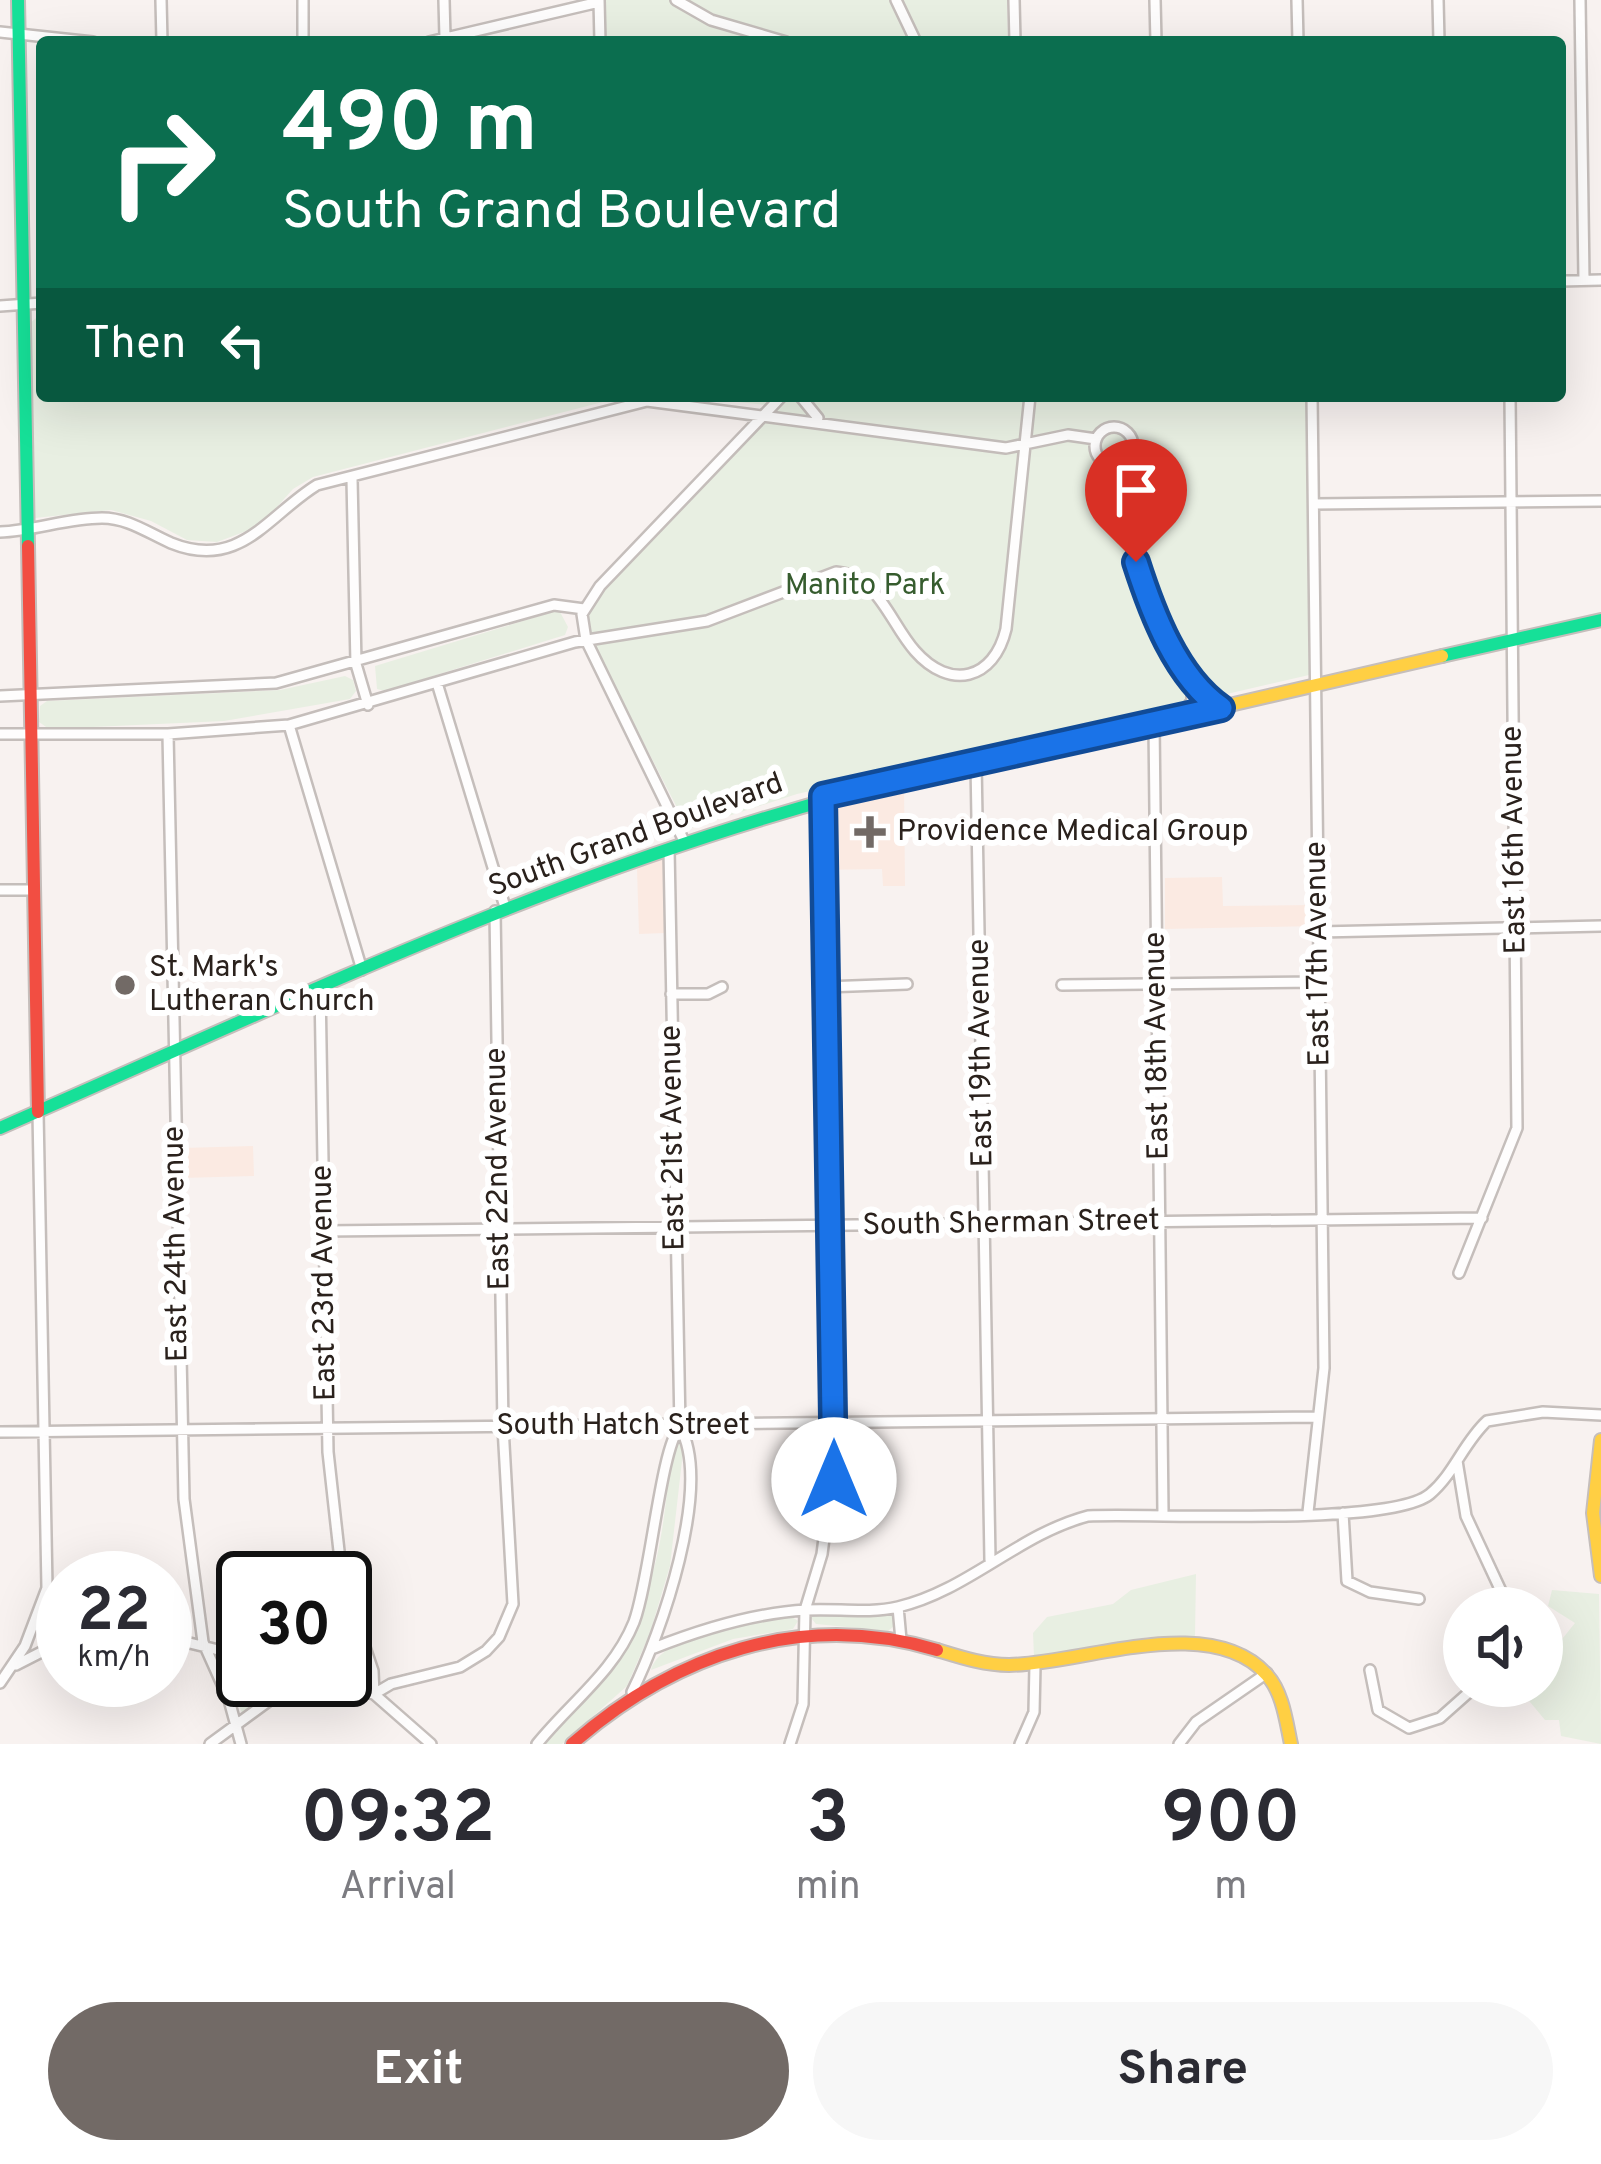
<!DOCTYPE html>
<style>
:root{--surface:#fff;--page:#f7f7f7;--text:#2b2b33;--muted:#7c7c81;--accent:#726a66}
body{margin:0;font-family:Overpass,sans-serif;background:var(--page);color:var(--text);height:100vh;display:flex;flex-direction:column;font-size:45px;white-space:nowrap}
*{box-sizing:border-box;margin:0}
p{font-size:39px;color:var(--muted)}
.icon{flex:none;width:66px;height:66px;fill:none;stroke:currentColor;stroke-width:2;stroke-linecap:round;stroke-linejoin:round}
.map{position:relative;height:1744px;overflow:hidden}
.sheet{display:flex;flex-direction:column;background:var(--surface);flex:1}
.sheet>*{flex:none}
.top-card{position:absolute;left:36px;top:36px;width:1530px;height:366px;border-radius:12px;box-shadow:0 12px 48px #0002;background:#0b6e4f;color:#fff;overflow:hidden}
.tools{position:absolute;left:1443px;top:1587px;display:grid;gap:24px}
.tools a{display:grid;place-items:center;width:120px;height:120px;border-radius:50%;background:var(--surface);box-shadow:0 12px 48px #0002;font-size:60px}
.speed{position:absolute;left:36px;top:1551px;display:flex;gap:24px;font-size:60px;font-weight:700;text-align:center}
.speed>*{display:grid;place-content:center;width:156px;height:156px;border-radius:50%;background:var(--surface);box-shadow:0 12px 48px #0002;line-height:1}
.speed small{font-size:30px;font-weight:400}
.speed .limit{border:6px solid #111;border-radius:18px;background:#fff;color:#111}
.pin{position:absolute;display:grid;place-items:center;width:102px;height:102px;color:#fff;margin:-123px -51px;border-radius:50% 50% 50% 0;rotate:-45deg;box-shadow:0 0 12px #0007}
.pin .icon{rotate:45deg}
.me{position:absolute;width:132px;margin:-66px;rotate:0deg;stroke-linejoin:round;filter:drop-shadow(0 0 9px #0008)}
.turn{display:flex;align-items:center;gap:42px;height:252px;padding:0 48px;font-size:54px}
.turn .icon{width:156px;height:156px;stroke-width:2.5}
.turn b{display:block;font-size:84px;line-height:102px}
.then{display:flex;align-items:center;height:114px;padding:0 48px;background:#0003;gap:24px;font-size:45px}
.eta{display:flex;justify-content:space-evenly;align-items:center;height:204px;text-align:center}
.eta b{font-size:72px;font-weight:700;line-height:84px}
.button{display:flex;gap:24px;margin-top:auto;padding:24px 48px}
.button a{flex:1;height:138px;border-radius:72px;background:var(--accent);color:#fff;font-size:48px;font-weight:700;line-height:138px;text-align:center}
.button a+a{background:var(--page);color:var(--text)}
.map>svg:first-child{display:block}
</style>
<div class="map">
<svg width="1601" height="1744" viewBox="0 0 1601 1744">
<rect width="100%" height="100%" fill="#f8f2f0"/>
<path fill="#fbeae2" d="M904,782L905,886H883L882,869L819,870L818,806Z
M664,859L665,933L639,934L637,869Z
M1222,877L1223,906L1314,905L1315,926L1165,929V878Z
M253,1146L254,1176L182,1178V1148Z"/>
<path fill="#e8efe2" d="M605,0H1007L1008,42H606Z
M42,313V396H626L313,477L293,489L260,526L217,542L187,540L151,521L111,510L35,518L29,324Z
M681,396H1307L1309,675L797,794L688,829L597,652L586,617L595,598L764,421L766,405Z
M559,610L568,627L565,635L385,691L377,689L375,666Z
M345,676L353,680L356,691L350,699L224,721L49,729L39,722L40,706L47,701L280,690Z
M678,1437L684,1443L670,1566L650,1633L627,1686L562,1744H543C642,1642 662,1584 671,1443Z
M1196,1574L1195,1636L1148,1637L1034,1657L1033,1633L1047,1617L1113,1604L1131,1590Z
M1552,1590L1599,1594L1601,1744L1561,1736L1559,1720H1545L1521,1691L1542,1686V1664L1575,1623L1548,1606Z
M816,1612H892L894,1626L888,1631L816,1624L811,1618Z
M792,1617L798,1621L793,1629L733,1639L651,1670C661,1633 757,1622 792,1617Z
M218,1656L243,1666V1680H281L242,1713Z"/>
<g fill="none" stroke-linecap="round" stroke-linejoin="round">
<g stroke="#c5bebb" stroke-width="14">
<path id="street" d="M161,0L162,42
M303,0V42
M444,0L445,38
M599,0L600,42
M676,0L711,20L786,42
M896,0L916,42
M1014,0L1015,42
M1155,0L1156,42
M1297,0L1298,42
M1438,0L1439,42
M1580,0L1584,280
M0,32L93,42
M429,42L599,2
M1560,281L1601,280
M0,306L42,303
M800,396L818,418
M1095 446a19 19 0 1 1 38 0a19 19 0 1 1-38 0Z
M1121,463C1130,486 1127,512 1131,537C1141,594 1171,673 1220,707
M352,479L356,664L368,705
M1314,504L1601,501
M0,532C34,531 67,518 102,518C128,518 148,533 171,543C240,571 268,515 317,485L647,401L1006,448L1068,435L1096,439
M437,683L505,907
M0,696L276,683L554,605L584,609
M1183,715L1192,700V681
M1154,723L1163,1513
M289,725L362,970
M0,734H168L289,725L575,642L707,621L836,572C878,575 890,623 915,651C950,691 994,680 1006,629L1030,396
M168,734L184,1499L203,1642L229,1700L241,1744
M976,762L990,1560
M685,843L586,640L582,614L600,586L782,396
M0,890H33
M1319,932L1601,926
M1062,985L1320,982
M825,987L907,984
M320,988L328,1452L342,1578
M671,994H708L722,987
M324,1231L1482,1218
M1459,1273L1517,1128L1510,396
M0,1432L1317,1417
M1457,1461L1466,1516L1501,1591L1502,1608
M1308,1512L1324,1368L1312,396
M1343,1513L1347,1581L1370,1592L1419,1599
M47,1588L63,1615
M345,1588L373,1671L374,1694
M898,1607L901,1640
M165,1637L243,1656
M654,1648C702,1629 754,1613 806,1610C836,1608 868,1614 898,1607C967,1591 1019,1534 1088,1516C1153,1513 1390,1527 1430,1494C1454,1474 1464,1442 1487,1421L1543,1412L1601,1415
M16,1665L63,1641
M1370,1670L1378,1710L1409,1728L1440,1718L1476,1686
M309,1680L374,1694L431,1744
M0,1683L25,1646L47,1588L38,1112
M632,1692C661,1634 713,1486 680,1427L669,849
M374,1694L391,1684L460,1667L486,1651L499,1637L513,1604L503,1427L495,911
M210,1744L289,1686L310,1680
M537,1744C570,1703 614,1672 634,1622C650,1579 661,1446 680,1427
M790,1744L803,1704L805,1610L822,1554L835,1452L823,796
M1020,1744L1034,1712L1035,1665
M1179,1744L1196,1722L1267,1673"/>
</g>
<g stroke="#c5bebb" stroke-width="16">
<path id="fast" d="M18,0L28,546
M1442,656L1601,620
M0,1128C303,996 602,849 926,775"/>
</g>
<g stroke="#c5bebb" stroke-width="16">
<path id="slow" d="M926,775L1442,656
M1601,1440L1593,1513L1601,1576
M937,1650C960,1657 984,1665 1009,1665C1082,1664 1211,1611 1267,1675C1283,1693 1286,1721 1291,1744"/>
</g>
<g stroke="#c5bebb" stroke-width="16">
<path id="jam" d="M28,546L38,1112
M572,1744C675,1654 802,1610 937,1650"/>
</g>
<use href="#street" stroke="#fefdfd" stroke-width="9"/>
<use href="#fast" stroke="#16e098" stroke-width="12"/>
<use href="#slow" stroke="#ffcf43" stroke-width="12"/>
<use href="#jam" stroke="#f24e42" stroke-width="12"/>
</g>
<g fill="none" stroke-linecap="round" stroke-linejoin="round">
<g stroke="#114b97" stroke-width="30">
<path id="route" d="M834,1480L823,796L1221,708C1176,677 1152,612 1136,562"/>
</g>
<use href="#route" stroke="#1a73e8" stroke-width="21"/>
</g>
<g fill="#726a66" stroke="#fff" stroke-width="4.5">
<path d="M864 814h12v12h12v12h-12v12h-12v-12h-12v-12h12z"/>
<circle cx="125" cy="985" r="12"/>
</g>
<g text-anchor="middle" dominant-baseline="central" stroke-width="12" stroke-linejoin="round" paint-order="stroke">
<g font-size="30" fill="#365c2e" stroke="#fff">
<text x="865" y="586">Manito Park</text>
</g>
<g font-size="30" fill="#2a211c" stroke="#fff" text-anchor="start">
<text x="897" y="832">Providence Medical Group</text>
<text x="149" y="968">St. Mark's<tspan x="149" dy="34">Lutheran Church</tspan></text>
</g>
<g font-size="30" fill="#2a211c" stroke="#fff">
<text transform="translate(636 836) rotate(-20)">South Grand Boulevard</text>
<text transform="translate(1515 840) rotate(-91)">East 16th Avenue</text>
<text transform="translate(1319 954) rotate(-91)">East 17th Avenue</text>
<text transform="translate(1158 1046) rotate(-91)">East 18th Avenue</text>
<text transform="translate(982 1053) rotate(-91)">East 19th Avenue</text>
<text transform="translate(674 1138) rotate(-91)">East 21st Avenue</text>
<text transform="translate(499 1169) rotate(-91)">East 22nd Avenue</text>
<text transform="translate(1011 1224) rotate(-1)">South Sherman Street</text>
<text transform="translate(177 1244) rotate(-91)">East 24th Avenue</text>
<text transform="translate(325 1283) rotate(-91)">East 23rd Avenue</text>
<text x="623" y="1426">South Hatch Street</text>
</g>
</g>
</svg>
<div class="tools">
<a><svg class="icon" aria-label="sound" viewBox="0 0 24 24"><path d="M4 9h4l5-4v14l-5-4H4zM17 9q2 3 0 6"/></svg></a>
</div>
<div class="speed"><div>22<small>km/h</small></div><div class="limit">30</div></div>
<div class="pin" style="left:1136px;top:562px;background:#d93025"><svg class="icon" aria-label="arrive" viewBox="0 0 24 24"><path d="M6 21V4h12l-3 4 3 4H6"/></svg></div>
<svg class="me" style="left:834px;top:1480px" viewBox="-20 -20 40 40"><circle r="19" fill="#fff"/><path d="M0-13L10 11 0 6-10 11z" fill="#1a73e8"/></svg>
<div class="top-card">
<div class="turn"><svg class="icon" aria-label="right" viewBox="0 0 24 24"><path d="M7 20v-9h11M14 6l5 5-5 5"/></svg><div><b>490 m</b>South Grand Boulevard</div></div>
<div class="then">Then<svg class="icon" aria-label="left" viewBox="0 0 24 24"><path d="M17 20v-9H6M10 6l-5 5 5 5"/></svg></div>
</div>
</div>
<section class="sheet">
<div class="eta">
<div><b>09:32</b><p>Arrival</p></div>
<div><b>3</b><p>min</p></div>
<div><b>900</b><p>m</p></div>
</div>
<div class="button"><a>Exit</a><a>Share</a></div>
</section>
